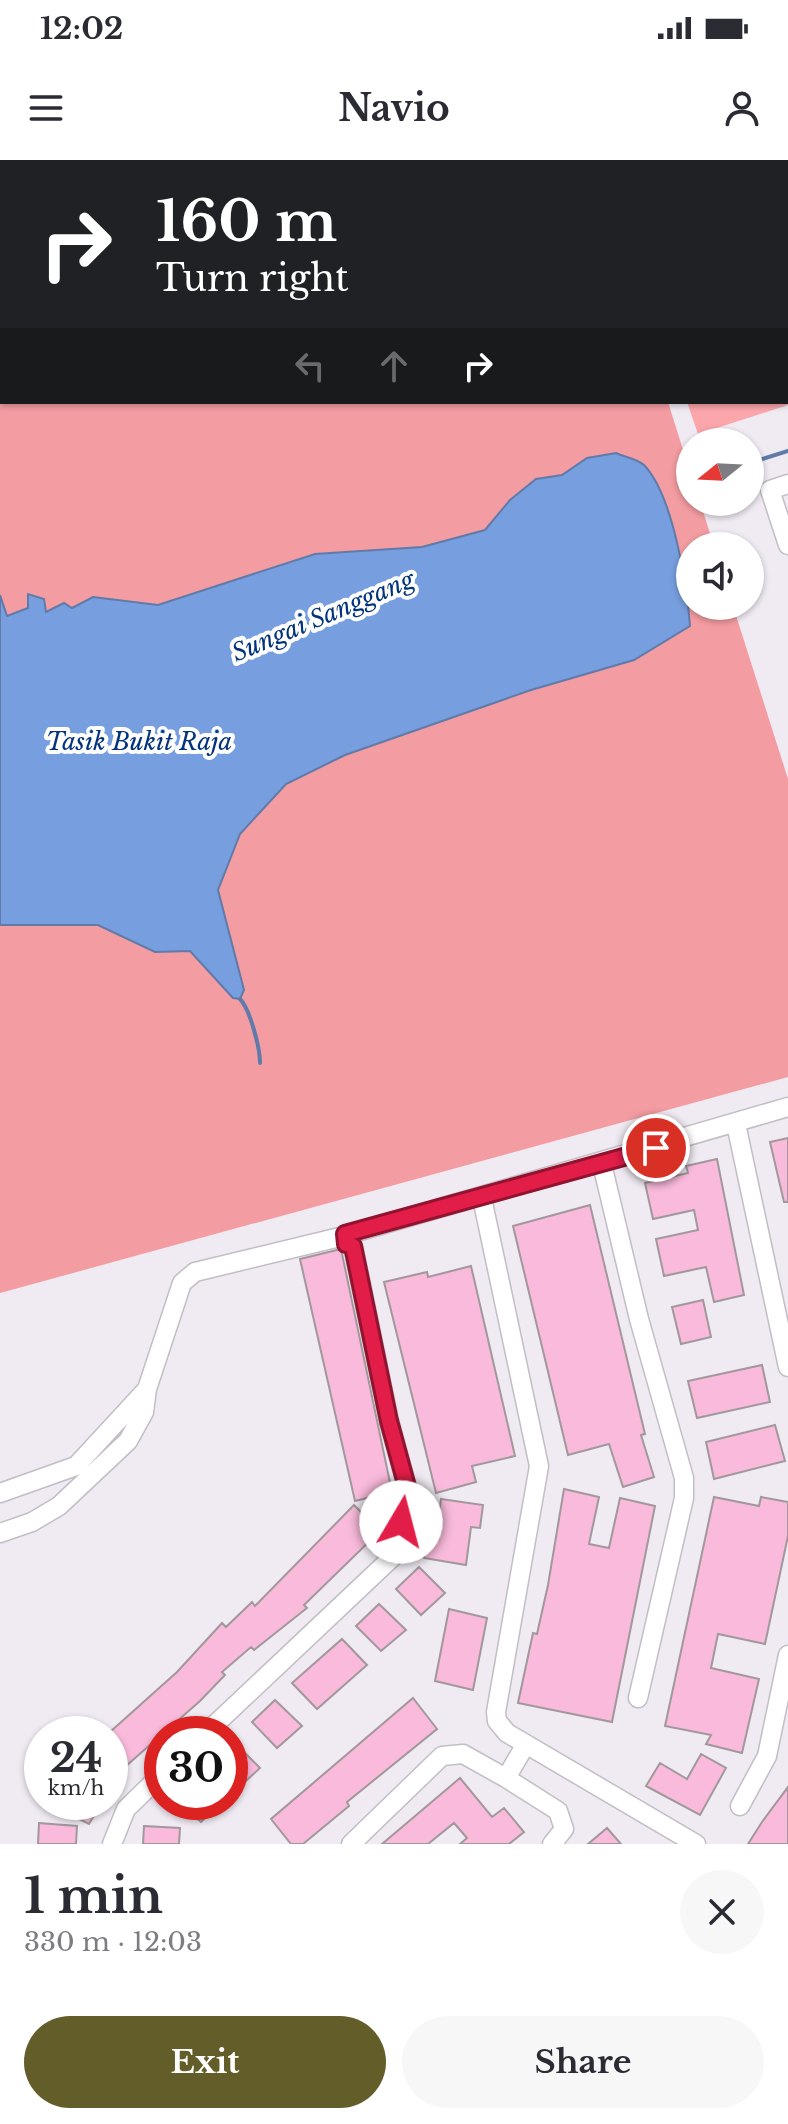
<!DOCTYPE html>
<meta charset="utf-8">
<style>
:root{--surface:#fff;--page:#f7f7f7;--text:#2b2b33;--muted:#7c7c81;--accent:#635d29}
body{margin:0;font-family:"Libre Baskerville",serif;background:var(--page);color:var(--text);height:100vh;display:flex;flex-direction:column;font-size:30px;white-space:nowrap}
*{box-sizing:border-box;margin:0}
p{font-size:26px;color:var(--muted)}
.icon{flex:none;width:44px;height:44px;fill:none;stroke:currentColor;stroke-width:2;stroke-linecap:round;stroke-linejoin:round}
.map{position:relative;height:1684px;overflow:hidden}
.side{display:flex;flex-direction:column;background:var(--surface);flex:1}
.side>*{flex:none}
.guide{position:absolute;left:0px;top:0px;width:788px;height:244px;box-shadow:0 2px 6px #0004;background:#202124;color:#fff;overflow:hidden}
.needle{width:52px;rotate:252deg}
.buttons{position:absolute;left:676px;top:268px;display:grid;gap:16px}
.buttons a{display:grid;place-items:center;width:88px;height:88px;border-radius:50%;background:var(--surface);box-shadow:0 2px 6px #0004;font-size:40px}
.speed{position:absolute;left:24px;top:1556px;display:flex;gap:16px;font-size:40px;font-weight:700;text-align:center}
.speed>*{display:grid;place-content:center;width:104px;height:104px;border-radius:50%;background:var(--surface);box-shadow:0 2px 6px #0004;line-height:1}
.speed small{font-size:20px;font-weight:400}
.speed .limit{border:12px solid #d22;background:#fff;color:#111}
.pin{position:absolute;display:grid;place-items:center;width:68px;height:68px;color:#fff;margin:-34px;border:4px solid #fff;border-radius:50%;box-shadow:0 2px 8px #0007}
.me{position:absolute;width:88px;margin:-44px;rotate:8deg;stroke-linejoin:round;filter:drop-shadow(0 0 6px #0008)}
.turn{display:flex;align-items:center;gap:28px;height:168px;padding:0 24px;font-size:36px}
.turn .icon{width:104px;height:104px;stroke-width:2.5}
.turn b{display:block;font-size:56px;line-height:68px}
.lanes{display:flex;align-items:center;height:76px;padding:0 24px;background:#0003;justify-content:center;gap:40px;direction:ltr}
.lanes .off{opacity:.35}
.round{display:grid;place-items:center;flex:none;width:84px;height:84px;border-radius:42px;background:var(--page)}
.summary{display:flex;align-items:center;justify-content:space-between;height:136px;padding:0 24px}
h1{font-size:48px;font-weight:700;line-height:60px}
.action{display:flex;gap:16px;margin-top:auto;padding:16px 24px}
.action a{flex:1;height:92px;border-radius:48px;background:var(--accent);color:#fff;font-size:32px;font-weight:700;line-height:92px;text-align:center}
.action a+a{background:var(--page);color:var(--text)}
.status{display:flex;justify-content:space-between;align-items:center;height:56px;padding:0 40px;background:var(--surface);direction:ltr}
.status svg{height:22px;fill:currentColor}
header{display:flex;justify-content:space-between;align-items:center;height:104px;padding:0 24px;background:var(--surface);font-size:36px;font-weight:700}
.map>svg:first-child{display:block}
</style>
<div class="status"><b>12:02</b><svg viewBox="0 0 49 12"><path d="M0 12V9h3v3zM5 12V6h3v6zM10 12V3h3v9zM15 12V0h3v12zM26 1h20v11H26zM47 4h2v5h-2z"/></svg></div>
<header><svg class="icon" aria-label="menu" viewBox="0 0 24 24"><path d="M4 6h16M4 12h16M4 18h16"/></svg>Navio<svg class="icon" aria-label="person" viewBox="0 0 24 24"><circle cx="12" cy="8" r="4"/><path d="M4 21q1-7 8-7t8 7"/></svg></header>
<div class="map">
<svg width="788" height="1684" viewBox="0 0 788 1684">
<rect width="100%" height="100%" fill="#f0eaf2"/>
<path fill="#fba6ab" d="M609,0H788V245L698,274L687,242H786V2Z"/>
<path fill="#f39ca1" d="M0,0H590L2,2V242H668L690,312V342H700L714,386H690V446H733L788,619V917L0,1133V765H98L155,792L190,791L233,838L244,830L218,730L239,674L286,624L345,595L531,530L666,479L690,465L587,298L562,315L536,319L510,340L485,370L422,387L315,394L157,445L93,437L82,446L46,453L29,434L28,448L7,456L0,435Z"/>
<path fill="#779ede" stroke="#607ba9" stroke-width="2" d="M616,293C624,297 638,299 644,305C673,335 687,425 690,466L634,500L531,530L345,595L286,624L240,674L218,730L244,830L240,839L233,838L190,791L155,792L98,765H0V435L7,456L28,448V434L44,439L46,452L64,443L72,448L93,437L158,445L315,394L422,387L485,370L510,340L536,319L562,315L587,298Z"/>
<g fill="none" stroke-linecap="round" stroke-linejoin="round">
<path stroke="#607ba9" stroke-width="4" d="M750,303L788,291
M240,839C250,849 260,888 260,903"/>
</g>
<path fill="#f9badb" stroke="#a1989c" stroke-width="2" d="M788,978V1042H784L770,982Z
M717,999L744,1135L714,1142L706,1107L664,1116L656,1079L698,1070L694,1050L653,1059L645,1023L688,1013L686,1006Z
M590,1045L645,1274L641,1275L654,1317L623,1327L609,1284L568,1295L513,1066Z
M341,1089L392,1332L355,1341L300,1099Z
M471,1106L515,1296L472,1306L476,1322L436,1333L384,1122L427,1112L428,1117Z
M703,1140L711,1177L681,1184L672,1147Z
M762,1205L770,1242L697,1258L688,1221Z
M775,1265L785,1301L714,1319L706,1282Z
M564,1329L599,1337L589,1384L609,1388L620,1338L655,1346L612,1562L518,1543L533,1473L537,1474L548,1425Z
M714,1337L759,1346L761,1337L788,1342V1376L765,1484L718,1474L711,1508L759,1519L742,1593L706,1584L711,1575L665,1566Z
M441,1339L483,1345L480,1368L471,1367L466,1405L424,1398L427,1375L436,1377Z
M354,1345L380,1371L304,1445L307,1448L254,1490L251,1487L222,1512L225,1515L200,1541L118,1613L110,1604V1572L177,1512L222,1463L226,1467L252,1442L255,1446Z
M419,1407L445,1433L421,1455L396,1429Z
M379,1444L406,1470L381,1491L356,1466Z
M449,1449L487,1458L473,1530L435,1521Z
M342,1479L367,1505L317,1549L292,1523Z
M413,1538L437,1569L347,1642L349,1646L303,1684H291L271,1659Z
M275,1540L302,1566L277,1588L252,1562Z
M230,1578L260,1608L236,1630L230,1624Z
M701,1594L726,1608L700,1655L646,1626L660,1603L687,1619Z
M460,1618L492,1657L504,1648L524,1672L509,1684H460L467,1678L454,1663L428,1684H382Z
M788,1627V1684H748L762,1662Z
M45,1642H102L89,1664Z
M177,1642H223L201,1662Z
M39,1663L77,1666L76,1684H38Z
M144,1666L180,1668L179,1684H143Z
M607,1668L621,1684H588Z"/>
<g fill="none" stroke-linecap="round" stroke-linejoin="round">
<g stroke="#c3bdc5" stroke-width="21">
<path id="minor" d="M788,324L770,330L788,385
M736,964L788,1207
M602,1004L639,1159L684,1318V1338L638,1538
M482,1038L539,1306L496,1552L497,1561L507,1573L696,1684
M357,1072L788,947
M353,1086L389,1261L410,1338
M0,1333L76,1306L147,1229
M410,1338L417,1346L410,1383L400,1390C397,1374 400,1351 410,1338Z
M0,1373L32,1362L59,1346L128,1281L144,1252L147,1229L182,1123L195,1112L344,1076
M205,1574L400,1390
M526,1584L506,1618L558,1651L564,1669L552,1684
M740,1646L767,1596L788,1495
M112,1684L126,1649L162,1614
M351,1684L442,1596L463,1594L506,1618"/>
</g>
<use href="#minor" stroke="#fff" stroke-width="18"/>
</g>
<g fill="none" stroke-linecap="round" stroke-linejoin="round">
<g stroke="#92132f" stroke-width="20">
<path id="route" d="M401,1362L410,1338L389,1261L353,1086L346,1084L345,1074L656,988"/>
</g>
<use href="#route" stroke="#e11d48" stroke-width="14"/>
</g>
<g text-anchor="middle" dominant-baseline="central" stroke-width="8" stroke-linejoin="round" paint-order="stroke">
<g font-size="24" font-style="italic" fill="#02337c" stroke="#fff">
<text transform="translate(323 456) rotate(-23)">Sungai Sanggang</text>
<text x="139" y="581">Tasik Bukit Raja</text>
</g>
</g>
</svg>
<div class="buttons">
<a><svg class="needle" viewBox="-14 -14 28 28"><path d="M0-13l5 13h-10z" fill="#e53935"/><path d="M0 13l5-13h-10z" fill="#7c7c81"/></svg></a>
<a><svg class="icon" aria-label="sound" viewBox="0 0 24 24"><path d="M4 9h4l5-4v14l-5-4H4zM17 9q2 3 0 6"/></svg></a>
</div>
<div class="speed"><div>24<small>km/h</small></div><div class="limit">30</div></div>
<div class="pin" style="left:656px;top:988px;background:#d93025"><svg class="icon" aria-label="arrive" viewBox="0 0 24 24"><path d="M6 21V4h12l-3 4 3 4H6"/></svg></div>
<svg class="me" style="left:401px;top:1362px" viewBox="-20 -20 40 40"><circle r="19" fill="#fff"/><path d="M0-13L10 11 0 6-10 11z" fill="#e11d48"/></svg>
<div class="guide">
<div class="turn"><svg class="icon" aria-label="right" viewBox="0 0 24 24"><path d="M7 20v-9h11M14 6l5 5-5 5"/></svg><div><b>160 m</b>Turn right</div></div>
<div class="lanes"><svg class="icon off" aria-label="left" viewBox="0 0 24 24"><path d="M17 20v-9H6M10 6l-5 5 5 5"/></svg><svg class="icon off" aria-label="ahead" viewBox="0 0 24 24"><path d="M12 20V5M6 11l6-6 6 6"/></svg><svg class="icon" aria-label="right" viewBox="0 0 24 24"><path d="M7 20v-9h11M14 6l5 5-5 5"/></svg></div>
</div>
</div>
<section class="side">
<div class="summary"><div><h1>1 min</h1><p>330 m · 12:03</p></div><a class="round"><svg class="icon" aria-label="close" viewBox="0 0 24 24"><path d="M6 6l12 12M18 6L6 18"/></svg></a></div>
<div class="action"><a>Exit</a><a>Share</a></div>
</section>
